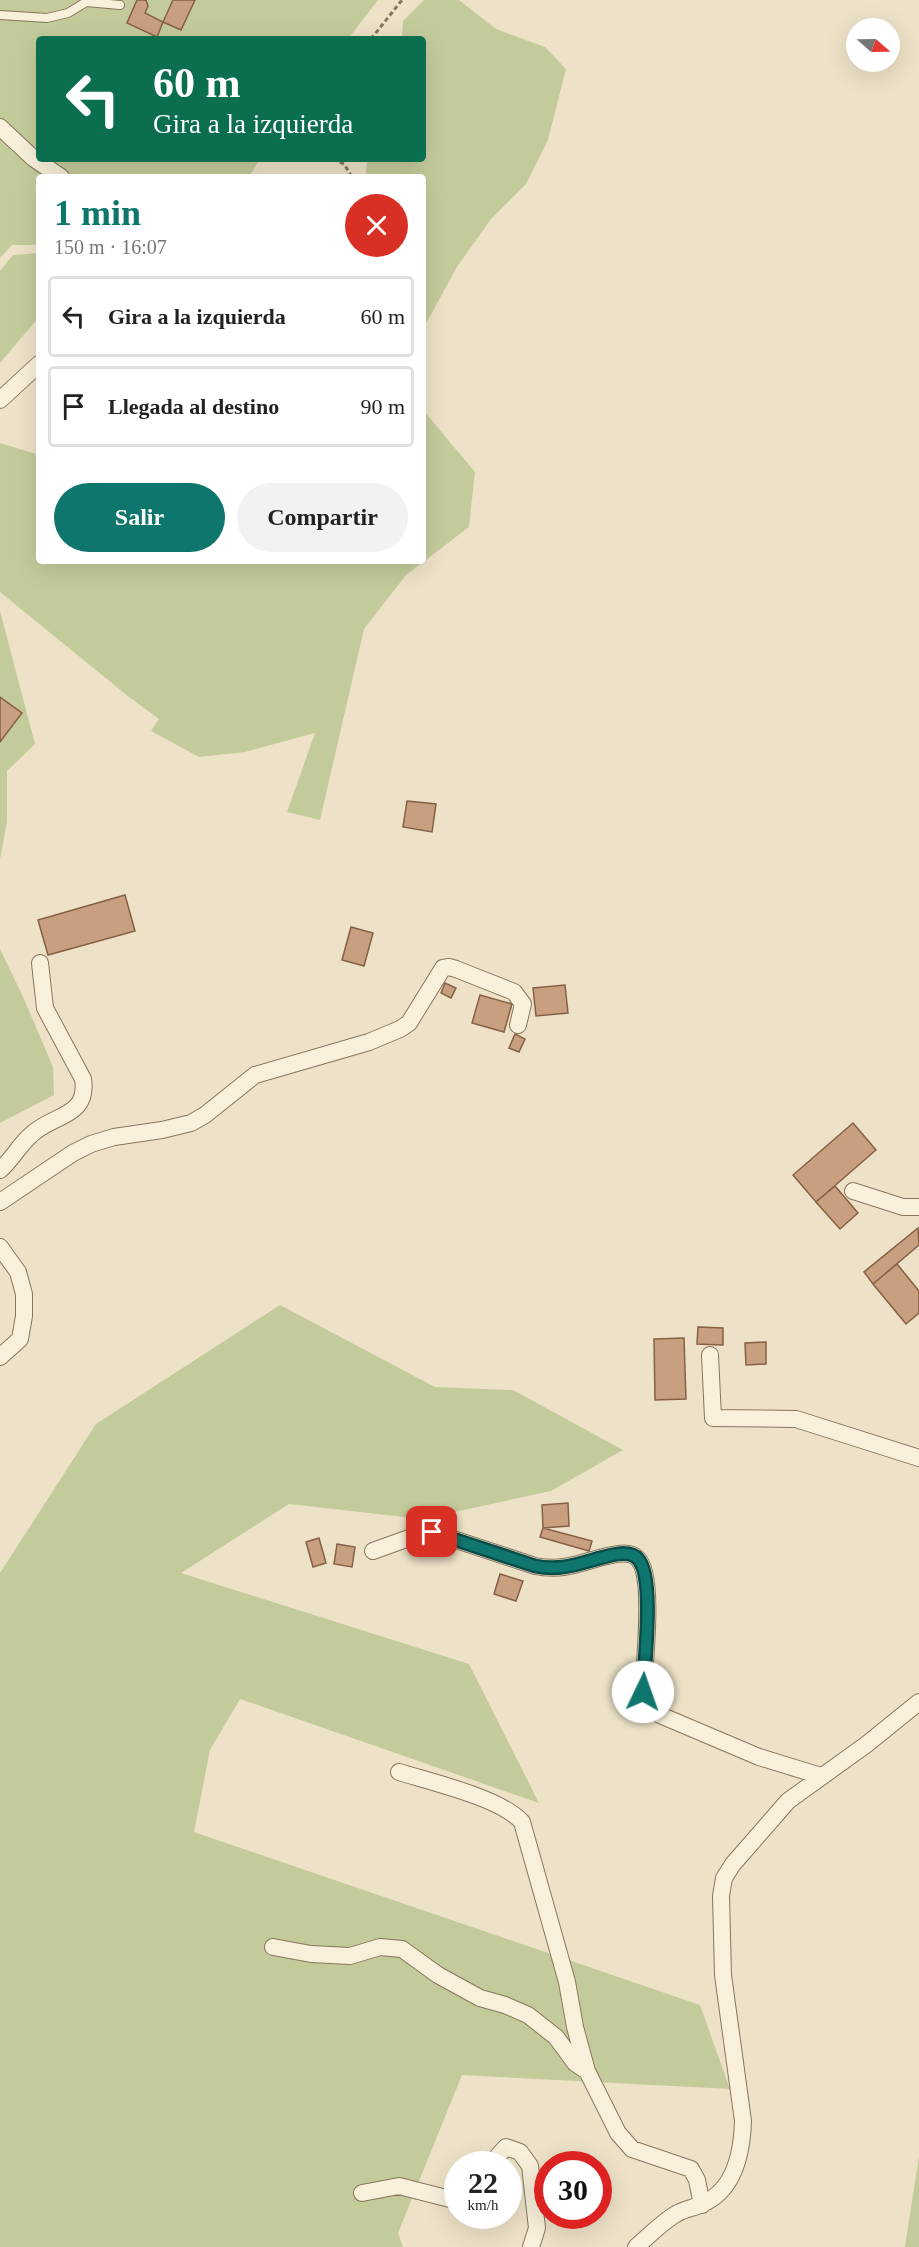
<!DOCTYPE html>
<html lang="es">
<meta charset="utf-8">
<style>
:root{--surface:#fff;--page:#f2f2f2;--text:#222;--muted:#767676;--line:#e0e0e0;--accent:#0f766e}
body{margin:0;font-family:"Times New Roman",serif;background:var(--page);color:var(--text);height:100vh;display:flex;flex-direction:column;font-size:22px;white-space:nowrap}
*{box-sizing:border-box;margin:0}
p{font-size:20px;color:var(--muted)}
.icon{flex:none;width:33px;height:33px;fill:none;stroke:currentColor;stroke-width:2;stroke-linecap:round;stroke-linejoin:round}
.map{position:relative;flex:1;overflow:hidden}
.sheet{position:absolute;left:36px;top:174px;width:390px;height:390px;display:flex;flex-direction:column;background:var(--surface);border-radius:6px;box-shadow:0 6px 24px #0002}
.sheet>*{flex:none}
.banner{position:absolute;left:36px;top:36px;width:390px;height:126px;border-radius:6px;box-shadow:0 6px 24px #0002;background:#0b6e4f;color:#fff;overflow:hidden}
.needle{width:39px;rotate:110deg}
.buttons{position:absolute;left:846px;top:18px;display:grid;gap:12px}
.buttons a{display:grid;place-items:center;width:54px;height:54px;border-radius:50%;background:var(--surface);box-shadow:0 6px 24px #0002;font-size:30px}
.speed{position:absolute;left:444px;top:2151px;display:flex;gap:12px;font-size:30px;font-weight:700;text-align:center}
.speed>*{display:grid;place-content:center;width:78px;height:78px;border-radius:50%;background:var(--surface);box-shadow:0 6px 24px #0002;line-height:1}
.speed small{font-size:15px;font-weight:400}
.speed .limit{border:9px solid #d22;background:#fff;color:#111}
.pin{position:absolute;display:grid;place-items:center;width:51px;height:51px;color:#fff;margin:-26px;border-radius:12px;box-shadow:0 3px 9px #0006}
.me{position:absolute;width:66px;margin:-33px;rotate:3deg;stroke-linejoin:round;filter:drop-shadow(0 0 4px #0008)}
.turn{display:flex;align-items:center;gap:21px;height:126px;padding:0 18px;font-size:27px}
.turn .icon{width:78px;height:78px;stroke-width:2.5}
.turn b{display:block;font-size:42px;line-height:51px}
.round{display:grid;place-items:center;flex:none;width:63px;height:63px;border-radius:32px;background:var(--page)}
.head{display:flex;align-items:center;justify-content:space-between;height:102px;padding:0 18px}
h1{font-size:36px;font-weight:600;line-height:45px;color:var(--accent)}
.cta{display:flex;gap:12px;margin-top:auto;padding:12px 18px}
.cta a{flex:1;height:69px;border-radius:36px;background:var(--accent);color:#fff;font-size:24px;font-weight:600;line-height:69px;text-align:center}
.cta a+a{background:var(--page);color:var(--text)}
ul{padding:0;list-style:none}
li{display:flex;align-items:center;gap:18px;height:81px;margin:0 12px 9px;padding:0 6px;border:3px solid var(--line);border-radius:6px}
li div{flex:1}
li b{display:block;font-size:22px}
li em{font-style:normal}
.map>svg:first-child{display:block}
</style>
<div class="map">
<svg width="919" height="2247" viewBox="0 0 919 2247">
<rect width="100%" height="100%" fill="#ede2c7"/>
<path fill="#c4cb9b" d="M0,0H378L348,39H39V159H260L249,177H39V245H12L0,258Z
M424,0H459L496,29L545,47L566,69L548,140L526,184L491,219L457,267L423,329V177H366L367,159H423V39H402L403,21Z
M39,253V317L0,363V271L13,255Z
M423,410L475,472L469,527L406,575L364,629L320,820L287,812L315,733L245,752L199,757L151,731L159,719L129,697L0,592V443L39,455V561H423Z
M0,611L35,744L7,771V822L0,859Z
M0,949L24,999L53,1067L54,1095L0,1123Z
M280,1305L435,1387L513,1390L623,1450L551,1491L422,1519L289,1504L181,1573L469,1664L539,1803L240,1699L210,1750L194,1832L700,2005L730,2089L462,2075L398,2233L403,2247H0V1573L96,1424Z
M919,2157V2247H905V2246Z"/>
<path fill="#c9a07f" stroke="#866044" stroke-width="1.5" d="M137,0H146L148,6L145,13L163,22L157,37L127,23Z
M173,0H195L181,30L163,22Z
M0,697L22,713L0,742Z
M407,801L436,804L432,832L403,827Z
M125,895L135,931L48,955L38,920Z
M351,927L373,933L364,966L342,960Z
M445,983L456,988L451,998L441,993Z
M565,985L568,1013L536,1016L533,988Z
M480,995L512,1004L504,1032L472,1023Z
M515,1034L525,1039L519,1052L509,1048Z
M853,1123L876,1150L816,1202L793,1175Z
M835,1186L858,1213L840,1229L816,1202Z
M918,1228L919,1245L873,1284L864,1272Z
M897,1264L919,1291V1313L906,1324L873,1284Z
M698,1327L723,1328V1345L697,1344Z
M684,1338L686,1399L655,1400L654,1339Z
M766,1342V1364L746,1365L745,1343Z
M568,1503L569,1526L543,1528L542,1505Z
M543,1528L592,1541L589,1551L540,1537Z
M319,1538L326,1563L313,1567L306,1542Z
M337,1544L355,1547L352,1567L334,1564Z
M500,1574L523,1581L516,1601L494,1594Z"/>
<g fill="none" stroke-linecap="round" stroke-linejoin="round">
<g stroke="#88755d" stroke-width="10">
<path id="lane" d="M0,15L47,18L68,13L86,2L120,5"/>
</g>
<g stroke="#88755d" stroke-width="18">
<path id="street" d="M0,127L33,158L61,177
M0,400L39,364
M0,1170C12,1160 19,1145 31,1135C52,1114 89,1118 83,1079L45,1008L40,963
M853,1191L903,1207H919
M0,1202L73,1153L91,1144L114,1137L162,1130L191,1123L205,1115L255,1075L369,1042L400,1029L409,1023L443,968L449,967L456,969L514,992L523,1004L518,1025
M0,1247L18,1272L24,1294V1316L20,1339L0,1357
M710,1355L713,1418L796,1419L919,1458
M373,1551L409,1538L432,1532L535,1566C567,1572 582,1561 612,1555C621,1553 632,1552 638,1559C655,1576 644,1666 643,1692L646,1703L660,1715L759,1757L821,1776
M399,1772C431,1782 501,1798 522,1822L567,1982L575,2027L587,2071
M273,1947L311,1954L350,1956L380,1947L402,1949L438,1975L480,1998L505,2005L528,2015L556,2037L575,2063L587,2071L618,2133L632,2149L691,2169L697,2180L702,2205
M495,2164L496,2158L506,2147L520,2152L530,2166L537,2228L531,2247
M362,2193L399,2186L458,2201
M636,2247C649,2236 662,2222 676,2214C684,2209 694,2208 702,2204C735,2190 742,2153 743,2121L723,1975L721,1896L724,1878L733,1864L788,1801L867,1744L919,1702"/>
</g>
<path stroke="#88755d" stroke-width="3" stroke-dasharray="4.5 3" stroke-linecap="butt" d="M371,39L402,0
M333,159L344,164L352,177"/>
<use href="#lane" stroke="#f8f0da" stroke-width="8"/>
<use href="#street" stroke="#f8f0da" stroke-width="16"/>
</g>
<g fill="none" stroke-linecap="round" stroke-linejoin="round">
<g stroke="#0a4d48" stroke-width="15">
<path id="route" d="M432,1532L535,1566C565,1572 584,1561 612,1555C621,1553 632,1552 638,1559C655,1576 644,1667 643,1692"/>
</g>
<use href="#route" stroke="#0f766e" stroke-width="10"/>
</g>
</svg>
<div class="buttons">
<a><svg class="needle" viewBox="-14 -14 28 28"><path d="M0-13l5 13h-10z" fill="#e53935"/><path d="M0 13l5-13h-10z" fill="#767676"/></svg></a>
</div>
<div class="speed"><div>22<small>km/h</small></div><div class="limit">30</div></div>
<div class="pin" style="left:432px;top:1532px;background:#d93025"><svg class="icon" aria-label="arrive" viewBox="0 0 24 24"><path d="M6 21V4h12l-3 4 3 4H6"/></svg></div>
<svg class="me" style="left:643px;top:1692px" viewBox="-20 -20 40 40"><circle r="19" fill="#fff"/><path d="M0-13L10 11 0 6-10 11z" fill="#0f766e"/></svg>
<div class="banner">
<div class="turn"><svg class="icon" aria-label="left" viewBox="0 0 24 24"><path d="M17 20v-9H6M10 6l-5 5 5 5"/></svg><div><b>60 m</b>Gira a la izquierda</div></div>
</div>
<section class="sheet">
<div class="head"><div><h1>1 min</h1><p>150 m · 16:07</p></div><a class="round" style="background:#d93025;color:#fff"><svg class="icon" aria-label="close" viewBox="0 0 24 24"><path d="M6 6l12 12M18 6L6 18"/></svg></a></div>
<ul>
<li><svg class="icon" aria-label="left" viewBox="0 0 24 24"><path d="M17 20v-9H6M10 6l-5 5 5 5"/></svg><div><b>Gira a la izquierda</b></div><em>60 m</em></li>
<li><svg class="icon" aria-label="arrive" viewBox="0 0 24 24"><path d="M6 21V4h12l-3 4 3 4H6"/></svg><div><b>Llegada al destino</b></div><em>90 m</em></li>
</ul>
<div class="cta"><a>Salir</a><a>Compartir</a></div>
</section>
</div>
